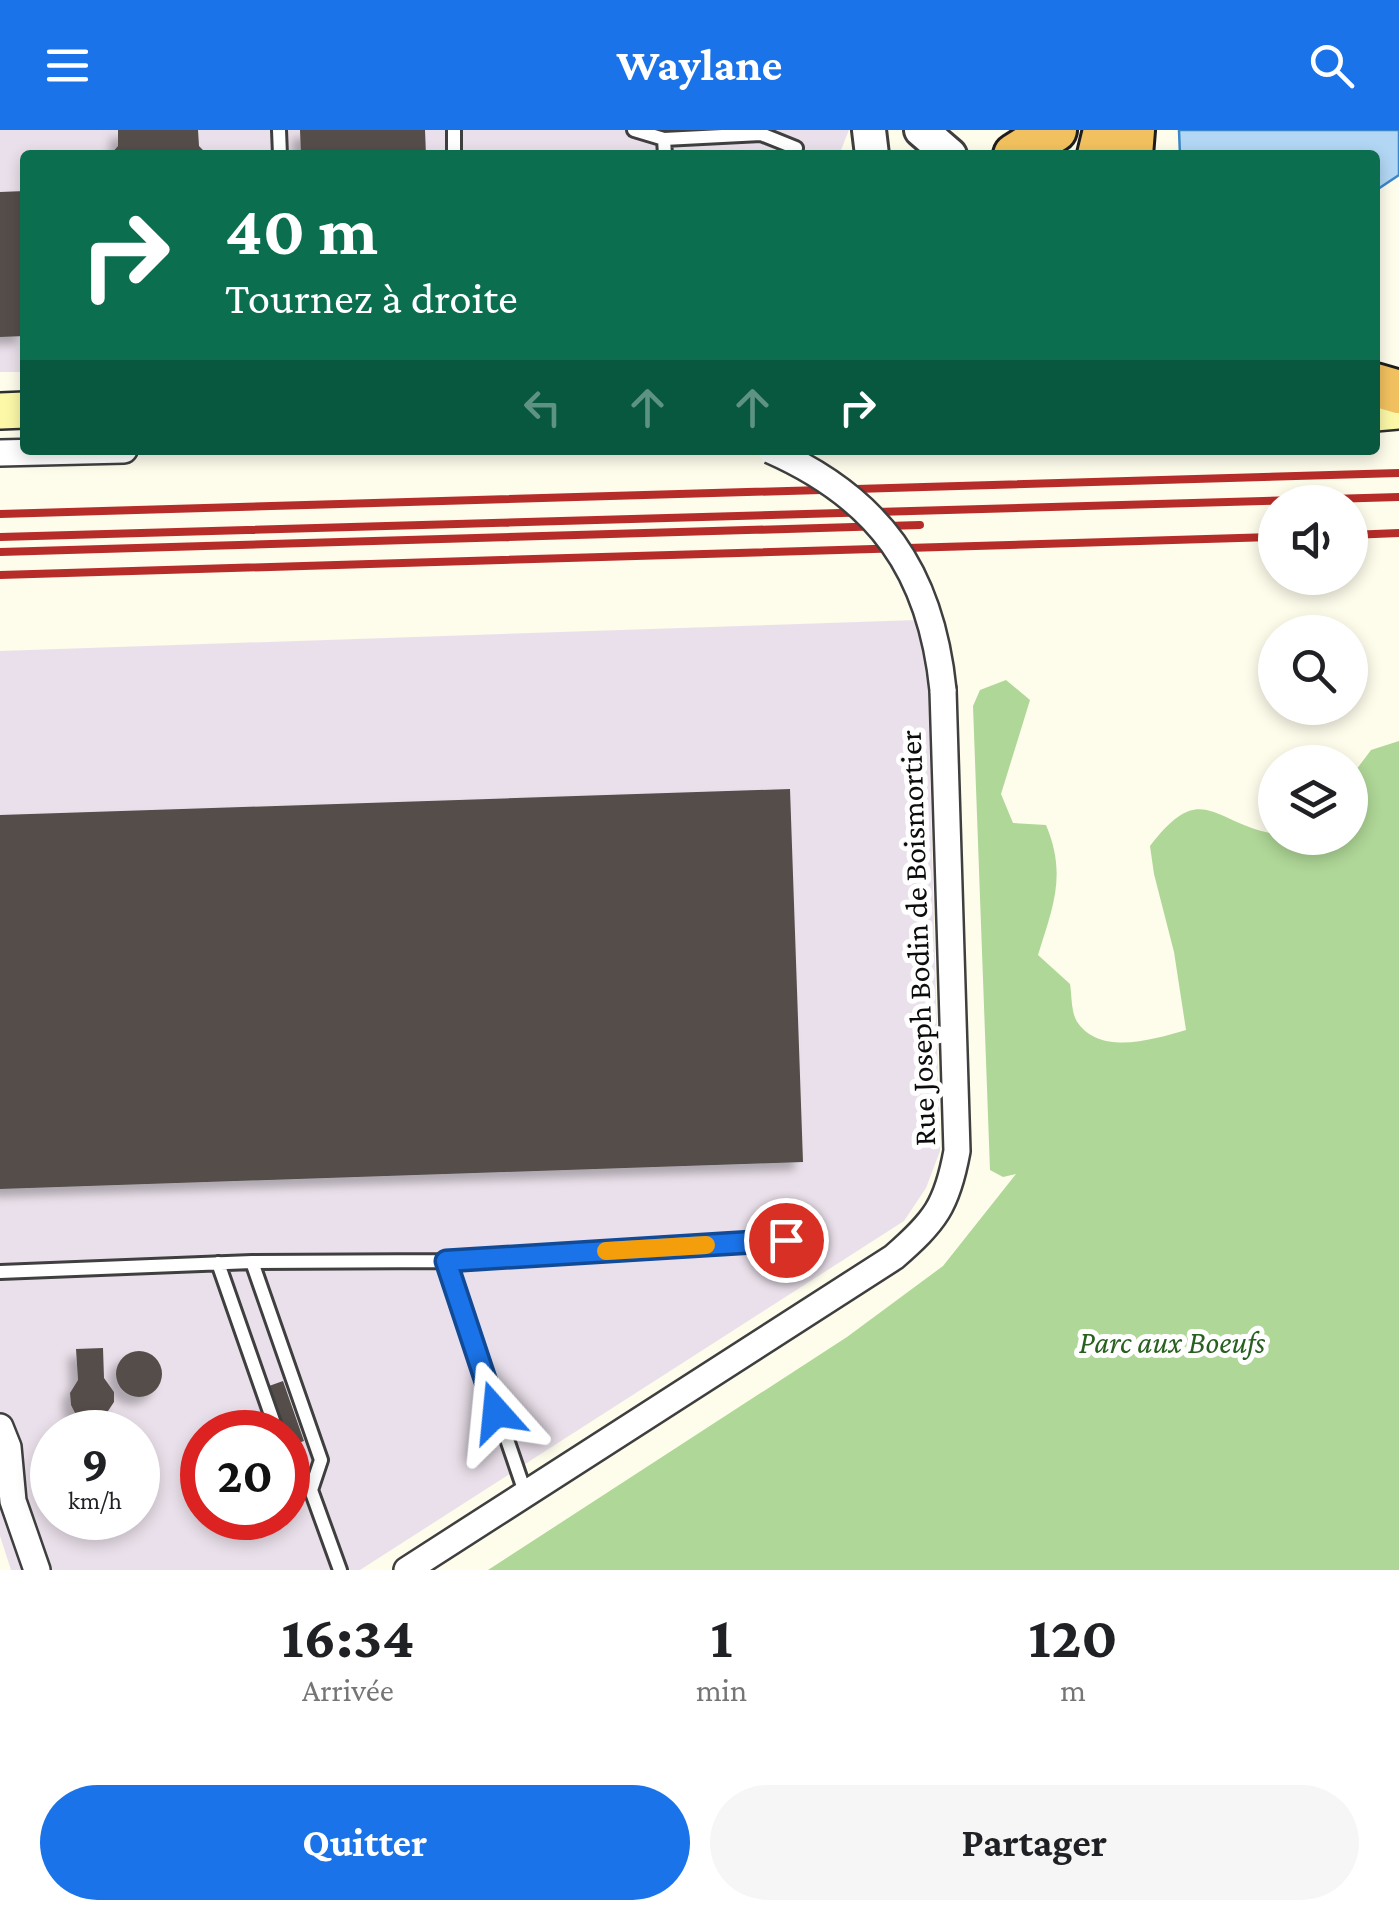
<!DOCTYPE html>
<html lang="fr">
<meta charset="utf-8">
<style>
:root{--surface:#fff;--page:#f6f6f6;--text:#202124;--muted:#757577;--accent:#1a73e8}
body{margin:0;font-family:"Crimson Pro",serif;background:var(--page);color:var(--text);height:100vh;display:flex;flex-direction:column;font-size:38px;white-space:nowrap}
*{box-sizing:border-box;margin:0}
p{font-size:32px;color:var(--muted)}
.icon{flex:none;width:55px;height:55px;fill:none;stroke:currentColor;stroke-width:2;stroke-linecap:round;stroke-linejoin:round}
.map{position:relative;height:1440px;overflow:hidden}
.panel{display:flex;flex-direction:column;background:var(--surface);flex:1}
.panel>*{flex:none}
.banner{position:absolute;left:20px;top:20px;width:1360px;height:305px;border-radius:10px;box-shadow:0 5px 15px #0003;background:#0b6e4f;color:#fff;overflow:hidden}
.controls{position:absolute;left:1258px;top:355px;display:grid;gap:20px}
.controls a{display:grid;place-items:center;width:110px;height:110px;border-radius:50%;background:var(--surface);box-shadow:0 5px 15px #0003;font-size:50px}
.speed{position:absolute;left:30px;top:1280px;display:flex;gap:20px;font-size:50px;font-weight:700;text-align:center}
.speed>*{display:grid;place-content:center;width:130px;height:130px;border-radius:50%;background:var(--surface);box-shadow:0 5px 15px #0003;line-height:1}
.speed small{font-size:25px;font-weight:400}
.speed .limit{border:15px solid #d22;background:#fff;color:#111}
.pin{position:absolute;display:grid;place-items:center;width:85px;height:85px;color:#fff;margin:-42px;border:5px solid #fff;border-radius:50%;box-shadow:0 2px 10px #0007}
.me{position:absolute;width:110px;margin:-55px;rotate:342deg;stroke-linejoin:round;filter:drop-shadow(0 0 8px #0008)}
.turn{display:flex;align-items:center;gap:35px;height:210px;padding:0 40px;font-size:45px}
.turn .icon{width:130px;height:130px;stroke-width:2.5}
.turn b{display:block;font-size:70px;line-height:85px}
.lanes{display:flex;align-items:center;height:95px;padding:0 40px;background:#0003;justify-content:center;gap:50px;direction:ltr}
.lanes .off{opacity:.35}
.eta{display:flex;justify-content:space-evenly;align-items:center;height:170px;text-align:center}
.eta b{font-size:60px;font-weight:700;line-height:70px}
.cta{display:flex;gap:20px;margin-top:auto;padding:20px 40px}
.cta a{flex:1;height:115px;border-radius:60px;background:var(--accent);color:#fff;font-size:40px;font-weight:700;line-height:115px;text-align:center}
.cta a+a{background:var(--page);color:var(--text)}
header{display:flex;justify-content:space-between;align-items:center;height:130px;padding:0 40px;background:var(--accent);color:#fff;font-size:45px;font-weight:700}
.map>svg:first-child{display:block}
</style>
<header><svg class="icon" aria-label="menu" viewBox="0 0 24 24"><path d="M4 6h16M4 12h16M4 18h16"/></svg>Waylane<svg class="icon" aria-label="search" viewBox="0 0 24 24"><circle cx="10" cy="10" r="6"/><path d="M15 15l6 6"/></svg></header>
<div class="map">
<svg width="1399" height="1440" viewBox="0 0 1399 1440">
<defs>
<filter id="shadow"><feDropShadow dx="-8" dy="8" stdDeviation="5" flood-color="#0004"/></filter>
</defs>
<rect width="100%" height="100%" fill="#fefceb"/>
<path fill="#eae0eb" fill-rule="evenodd" d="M0,0H849L839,25H25V242H0Z
M917,490L928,558L940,1021L926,1058L904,1091L360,1440H11L0,1406V521ZM52,1302H138V1388H52ZM202,1302H288V1388H202Z"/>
<path fill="#afd797" d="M1006,550L1030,570L1001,664L1013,693L1046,695C1067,745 1053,776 1038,825L1070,854C1072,866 1071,884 1078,893C1101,926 1155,909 1186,900L1174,822L1154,744L1150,716C1202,648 1212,693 1275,704V708H1350V648L1371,620L1399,611V1440H488L847,1207L943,1136L1016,1044L1003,1047L990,1040L973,576L980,560Z"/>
<path fill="#b2d7f4" stroke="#3b87c8" stroke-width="2.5" d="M1179,0H1399V45L1375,61V25H1180Z"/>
<path fill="#544e49" filter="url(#shadow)" d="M118,0H198L199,16L208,25H110L118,16Z
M300,0H425L426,25H301Z
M25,61V206L0,207V62Z
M790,659L803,1032L0,1059V685Z
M103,1218L104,1248L114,1262V1272L104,1287L89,1290L75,1283L71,1275L70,1263L78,1250L76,1219Z
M116 1244a23 23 0 1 1 46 0a23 23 0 1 1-46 0Z
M283,1251L304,1311L289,1316L288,1302H285L269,1256Z"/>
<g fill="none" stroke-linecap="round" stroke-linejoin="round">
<g stroke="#3f3f3f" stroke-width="18">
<path id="service" d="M279,0L280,25
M634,0L664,9L761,4L796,18L793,25
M664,9L665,25
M454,25V0
M446,1131L526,1365
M252,1132L321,1330L311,1360
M218,1133L277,1302
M0,1142L252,1132L446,1131L787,1110
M288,1332L311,1360L340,1440"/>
</g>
<g stroke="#3f3f3f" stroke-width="30">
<path id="minor" d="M0,323L124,320
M0,1297L8,1317L13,1371L37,1440
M407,1440L894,1127C935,1091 947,1076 957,1021L943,560"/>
</g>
<g stroke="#3f3f3f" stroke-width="38">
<path id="tertiary" d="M869,0L872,25
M921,0L950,25"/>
</g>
<g stroke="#2e2e2e" stroke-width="40">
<path id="secondary" d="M0,281L25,280
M1375,283L1399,281"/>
</g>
<g stroke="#1d1d1d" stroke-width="48">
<path id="trunk" d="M1015,25L1055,0
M1099,25L1105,0
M1131,25L1133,0
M1375,255L1399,262"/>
</g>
<use href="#service" stroke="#fff" stroke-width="12"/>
<use href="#minor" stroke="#fff" stroke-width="25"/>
<use href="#tertiary" stroke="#fff" stroke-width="32"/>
<use href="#secondary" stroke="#fcf8a8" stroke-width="35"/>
<use href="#trunk" stroke="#f2c15f" stroke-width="42"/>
<path stroke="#b62c29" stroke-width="8" d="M0,384L1399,343
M1350,405L1399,403
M0,407L1399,367
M0,422L920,395
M0,445L1275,407"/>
<g stroke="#3f3f3f" stroke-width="30" stroke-linecap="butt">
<path id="minor-bridge" d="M770,320C879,368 931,441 943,560"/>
</g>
<use href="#minor-bridge" stroke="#fff" stroke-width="25"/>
</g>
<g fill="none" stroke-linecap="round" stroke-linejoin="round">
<g stroke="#114b97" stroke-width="25">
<path id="route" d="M496,1282L446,1131L786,1110"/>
</g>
<use href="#route" stroke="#1a73e8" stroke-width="18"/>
<path stroke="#f59e0b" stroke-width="18" d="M606,1121L706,1115"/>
</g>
<g text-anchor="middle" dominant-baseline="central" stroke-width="10" stroke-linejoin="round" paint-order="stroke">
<g font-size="32" fill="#0c0c0c" stroke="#fff">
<text transform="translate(917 808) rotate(-92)">Rue Joseph Bodin de Boismortier</text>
</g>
<g font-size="32" font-style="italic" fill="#28611f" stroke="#fff">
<text x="1172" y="1212">Parc aux Boeufs</text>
</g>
</g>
</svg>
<div class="controls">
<a><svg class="icon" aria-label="sound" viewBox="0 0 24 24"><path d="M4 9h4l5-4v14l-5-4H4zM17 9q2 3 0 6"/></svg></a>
<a><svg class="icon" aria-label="search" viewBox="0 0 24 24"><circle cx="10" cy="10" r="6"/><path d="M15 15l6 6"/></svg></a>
<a><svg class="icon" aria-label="layers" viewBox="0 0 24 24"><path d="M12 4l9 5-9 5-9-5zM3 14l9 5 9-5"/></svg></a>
</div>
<div class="speed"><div>9<small>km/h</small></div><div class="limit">20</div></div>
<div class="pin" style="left:786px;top:1110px;background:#d93025"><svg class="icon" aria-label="arrive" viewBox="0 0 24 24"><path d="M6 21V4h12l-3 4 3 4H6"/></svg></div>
<svg class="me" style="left:496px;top:1282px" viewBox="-20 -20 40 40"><path d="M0-17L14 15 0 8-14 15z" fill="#1a73e8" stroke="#fff" stroke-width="4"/></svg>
<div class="banner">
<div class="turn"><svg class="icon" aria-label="right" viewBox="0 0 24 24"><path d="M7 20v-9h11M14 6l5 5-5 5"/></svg><div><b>40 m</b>Tournez à droite</div></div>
<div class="lanes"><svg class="icon off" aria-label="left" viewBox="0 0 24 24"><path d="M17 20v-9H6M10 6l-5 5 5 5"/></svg><svg class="icon off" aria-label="ahead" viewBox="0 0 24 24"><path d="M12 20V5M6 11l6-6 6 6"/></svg><svg class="icon off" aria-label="ahead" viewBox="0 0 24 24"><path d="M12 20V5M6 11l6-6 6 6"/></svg><svg class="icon" aria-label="right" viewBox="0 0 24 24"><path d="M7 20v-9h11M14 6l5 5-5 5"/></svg></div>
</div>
</div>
<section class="panel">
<div class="eta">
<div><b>16:34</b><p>Arrivée</p></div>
<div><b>1</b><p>min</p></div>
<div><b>120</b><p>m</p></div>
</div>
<div class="cta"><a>Quitter</a><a>Partager</a></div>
</section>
